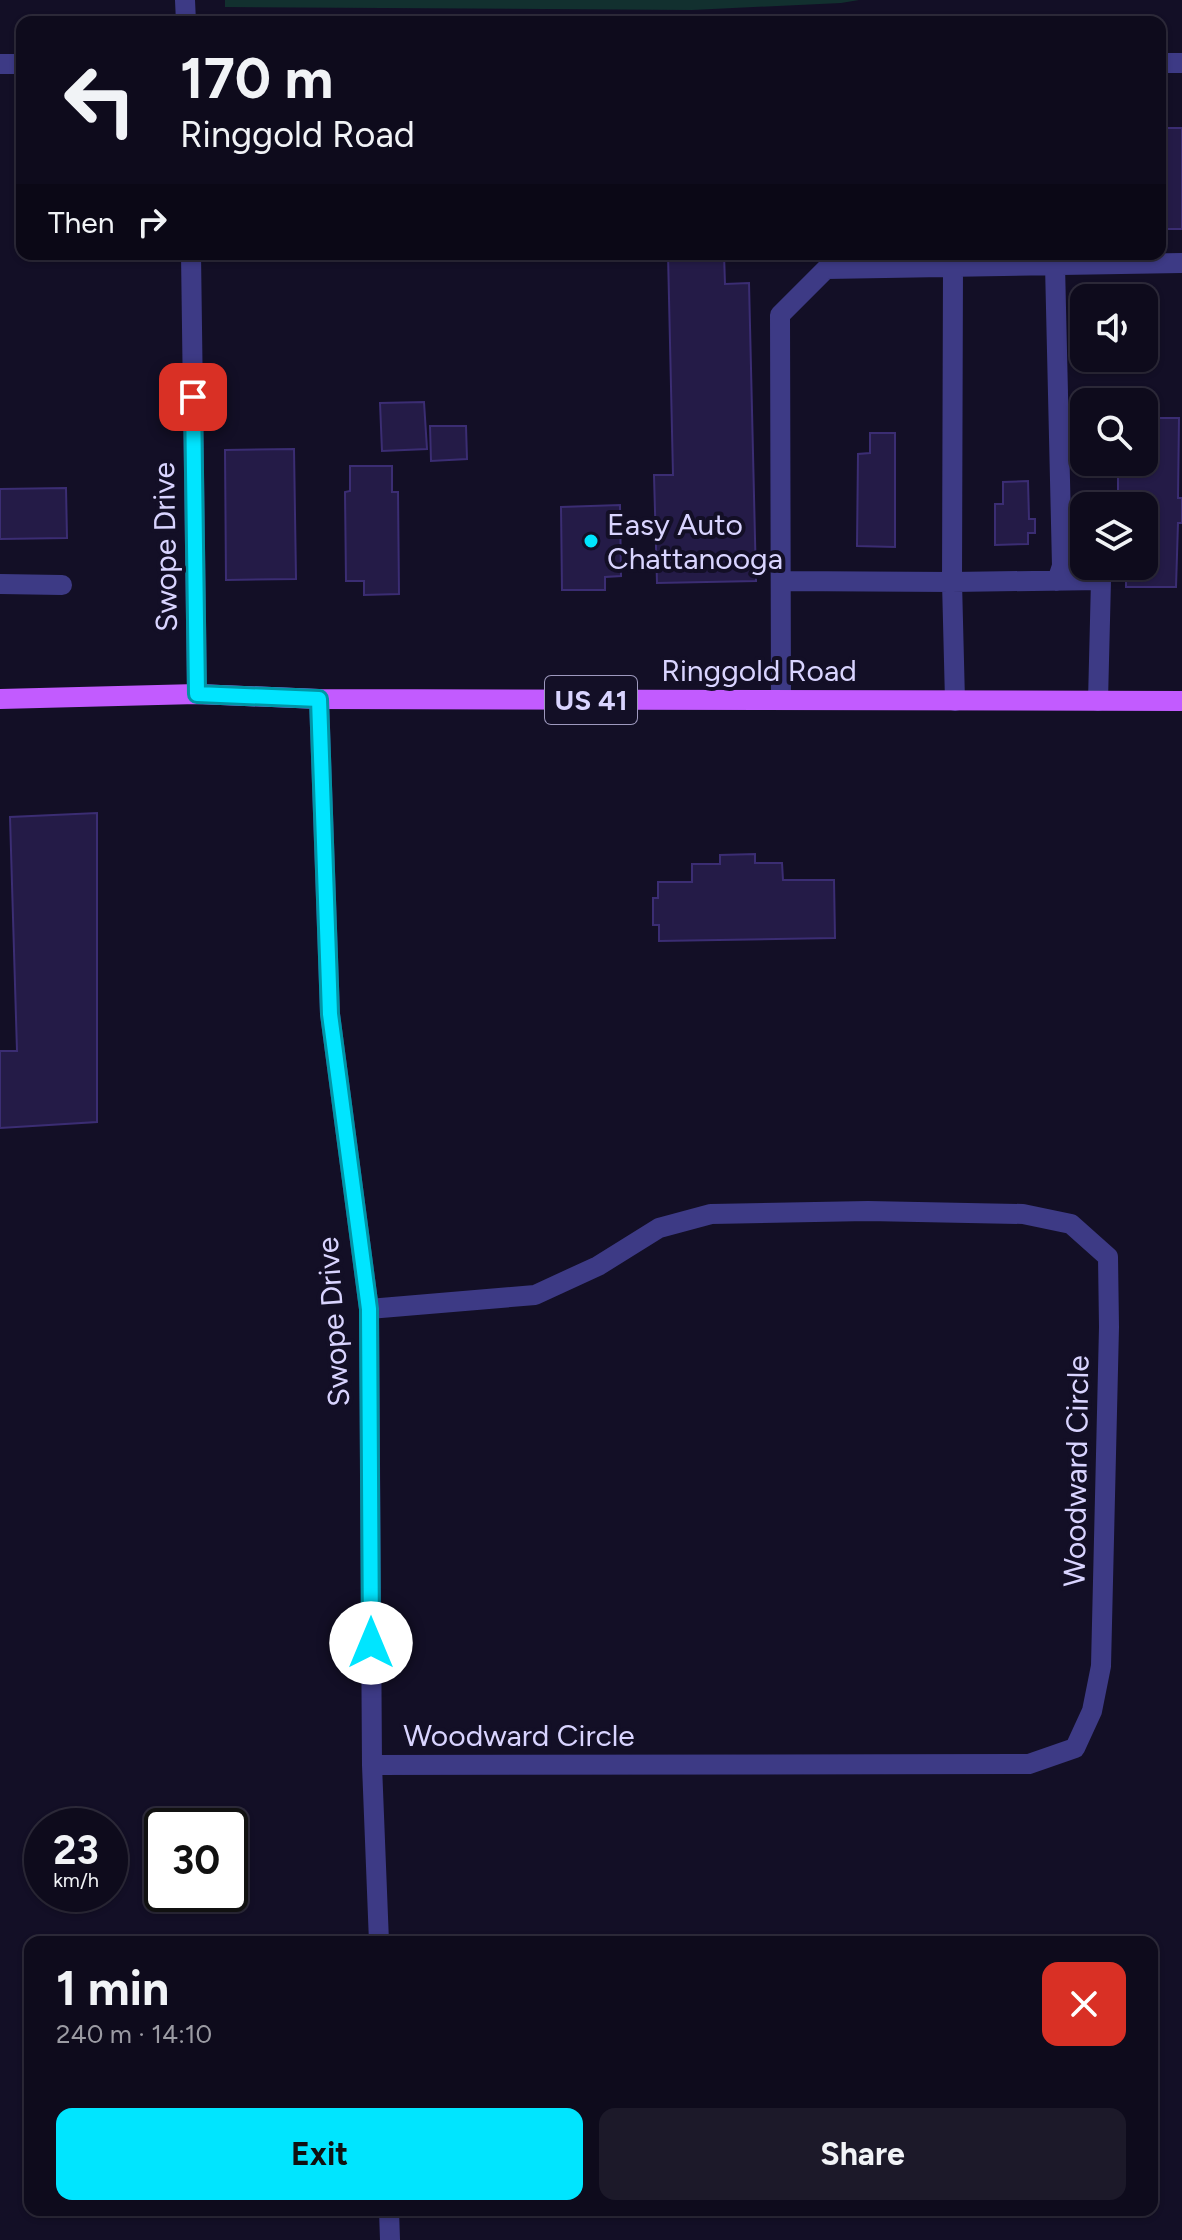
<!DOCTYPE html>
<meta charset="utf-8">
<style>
:root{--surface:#0e0b1c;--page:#1c1929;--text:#f1f3f6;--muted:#9b9ba3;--line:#2e2b3b;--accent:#00e5ff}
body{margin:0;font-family:Figtree,sans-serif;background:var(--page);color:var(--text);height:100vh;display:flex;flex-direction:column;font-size:30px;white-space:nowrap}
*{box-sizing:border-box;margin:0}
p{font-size:26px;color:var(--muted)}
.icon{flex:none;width:44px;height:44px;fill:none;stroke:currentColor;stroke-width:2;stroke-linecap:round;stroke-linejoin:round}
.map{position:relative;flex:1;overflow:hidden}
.side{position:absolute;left:24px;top:1936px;width:1134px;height:280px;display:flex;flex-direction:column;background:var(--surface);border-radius:16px;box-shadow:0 2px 6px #0004,0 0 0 2px var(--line)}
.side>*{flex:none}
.top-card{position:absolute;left:16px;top:16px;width:1150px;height:244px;border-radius:16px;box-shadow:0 2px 6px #0004,0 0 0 2px var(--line);background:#0e0b1c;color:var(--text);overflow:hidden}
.tools{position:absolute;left:1070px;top:284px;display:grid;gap:16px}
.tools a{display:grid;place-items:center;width:88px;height:88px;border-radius:16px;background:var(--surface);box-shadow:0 2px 6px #0004,0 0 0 2px var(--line);font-size:40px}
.speed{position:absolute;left:24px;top:1808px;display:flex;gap:16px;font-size:40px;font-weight:700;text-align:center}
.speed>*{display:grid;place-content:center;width:104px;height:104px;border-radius:50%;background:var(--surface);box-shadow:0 2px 6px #0004,0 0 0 2px var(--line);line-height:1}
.speed small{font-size:20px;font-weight:400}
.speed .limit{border:4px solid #111;border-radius:12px;background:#fff;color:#111}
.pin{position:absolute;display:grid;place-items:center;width:68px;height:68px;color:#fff;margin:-34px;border-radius:16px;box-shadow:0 4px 12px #0006}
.me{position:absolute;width:88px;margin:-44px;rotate:0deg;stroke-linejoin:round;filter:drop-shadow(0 0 6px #0008)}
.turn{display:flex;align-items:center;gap:28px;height:168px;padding:0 32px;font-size:36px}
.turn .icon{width:104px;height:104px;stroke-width:2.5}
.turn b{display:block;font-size:56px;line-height:68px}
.then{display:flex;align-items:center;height:76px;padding:0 32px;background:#0003;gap:16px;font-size:30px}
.round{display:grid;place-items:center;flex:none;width:84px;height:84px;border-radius:16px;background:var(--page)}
.headline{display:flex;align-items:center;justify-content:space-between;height:136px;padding:0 32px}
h1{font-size:48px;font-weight:700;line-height:60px}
.primary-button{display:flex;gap:16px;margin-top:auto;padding:16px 32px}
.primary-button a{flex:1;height:92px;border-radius:16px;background:var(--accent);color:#111;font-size:32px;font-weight:700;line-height:92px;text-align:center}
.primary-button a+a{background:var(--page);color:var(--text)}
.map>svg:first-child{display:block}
</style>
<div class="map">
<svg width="1182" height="2240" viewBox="0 0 1182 2240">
<rect width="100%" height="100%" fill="#130f26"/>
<path fill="#12302f" d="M225,0H859L841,3L692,10L225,7Z"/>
<path fill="#241b47" stroke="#3b2d73" stroke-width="2" d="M1160,128H1182V229H1160Z
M668,254H724L725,284L749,283L756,581L657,583L654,475H673Z
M424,402L427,449L382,451L380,403Z
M1144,418H1179L1178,498H1182V523H1178L1176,587H1126V566H1144V506H1124V497L1118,496V477H1126V462H1144Z
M430,426H466L467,459L431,461Z
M870,433H895V547L857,546L858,454L870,453Z
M294,449L296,579L226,580L225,450Z
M350,466H392V492H398L399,594L364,595V581H346L345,492L350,491Z
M1028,481L1029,519H1035V533H1028V544L995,545V504H1003V482Z
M66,488L67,538L0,539V489Z
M620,505L621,576L605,577V590H562L561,507Z
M97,813V1122L0,1128V1051H17L10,817Z
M755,854V863H782L783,880H834L835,938L659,941V925H653V898H658V882H692V864H720V855Z"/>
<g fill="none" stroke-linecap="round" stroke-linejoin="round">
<path stroke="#3d3a85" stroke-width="20" d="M185,0L186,22
M1160,63H1182
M0,64H22
M191,254L197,694
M1055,265L1062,566L1057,581
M781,581L952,582L953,267
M0,584L62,585
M319,699L330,1014L369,1309L372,1765L379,1942
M781,700L780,315L826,269L1182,263
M955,701L952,582L1101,580L1098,701
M369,1309L535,1295L598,1266L659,1228L711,1214L868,1211L1023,1214L1071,1224L1108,1257L1109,1327L1101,1666L1092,1711L1075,1748L1029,1764L372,1765
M389,2210L390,2240"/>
<path stroke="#c25bff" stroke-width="20" d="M0,699L197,694L319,699L1182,701"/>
</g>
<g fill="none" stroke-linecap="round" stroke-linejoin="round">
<g stroke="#0095a6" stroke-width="20">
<path id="route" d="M193,397L197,694L319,699L330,1014L369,1309L371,1643"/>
</g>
<use href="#route" stroke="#00e5ff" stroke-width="14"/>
</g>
<circle fill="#00e5ff" stroke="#130f26" stroke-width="3" cx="591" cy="541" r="8"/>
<g text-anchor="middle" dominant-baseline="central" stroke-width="8" stroke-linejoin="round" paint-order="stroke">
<rect fill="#130f26" stroke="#9e99be" stroke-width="2" x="545" y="676" width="92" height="48" rx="6"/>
<g font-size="28" font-weight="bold" fill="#d9d4ff">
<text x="591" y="700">US 41</text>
</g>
<g font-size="30" fill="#d9d4ff" stroke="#130f26" text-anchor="start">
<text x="607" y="524">Easy Auto<tspan x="607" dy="34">Chattanooga</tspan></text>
</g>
<g font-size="30" fill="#d9d4ff" stroke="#130f26">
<text transform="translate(165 547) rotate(-91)">Swope Drive</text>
<text x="759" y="670">Ringgold Road</text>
<text transform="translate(333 1322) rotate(-94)">Swope Drive</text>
<text transform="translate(1076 1471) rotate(-89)">Woodward Circle</text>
<text x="519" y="1735">Woodward Circle</text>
</g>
</g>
</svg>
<div class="tools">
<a><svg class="icon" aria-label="sound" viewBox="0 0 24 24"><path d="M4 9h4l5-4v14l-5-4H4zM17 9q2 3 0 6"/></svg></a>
<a><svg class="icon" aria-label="search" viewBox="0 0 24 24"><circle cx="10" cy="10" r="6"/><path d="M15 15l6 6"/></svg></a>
<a><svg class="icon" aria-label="layers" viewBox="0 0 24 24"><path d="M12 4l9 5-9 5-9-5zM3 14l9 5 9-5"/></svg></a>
</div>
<div class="speed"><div>23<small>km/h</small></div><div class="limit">30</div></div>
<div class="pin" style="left:193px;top:397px;background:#d93025"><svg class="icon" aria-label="arrive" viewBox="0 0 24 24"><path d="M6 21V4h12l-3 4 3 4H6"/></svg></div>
<svg class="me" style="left:371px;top:1643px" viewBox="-20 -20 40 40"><circle r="19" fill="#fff"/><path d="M0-13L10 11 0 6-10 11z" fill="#00e5ff"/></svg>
<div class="top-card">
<div class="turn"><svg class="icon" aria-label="left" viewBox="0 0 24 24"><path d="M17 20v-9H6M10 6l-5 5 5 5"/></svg><div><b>170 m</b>Ringgold Road</div></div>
<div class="then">Then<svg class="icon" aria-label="right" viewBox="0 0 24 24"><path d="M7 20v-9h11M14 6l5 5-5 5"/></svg></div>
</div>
<section class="side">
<div class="headline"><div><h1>1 min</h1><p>240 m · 14:10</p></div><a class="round" style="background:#d93025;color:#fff"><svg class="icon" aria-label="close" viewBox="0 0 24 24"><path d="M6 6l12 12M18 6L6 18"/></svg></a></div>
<div class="primary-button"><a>Exit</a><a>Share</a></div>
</section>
</div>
